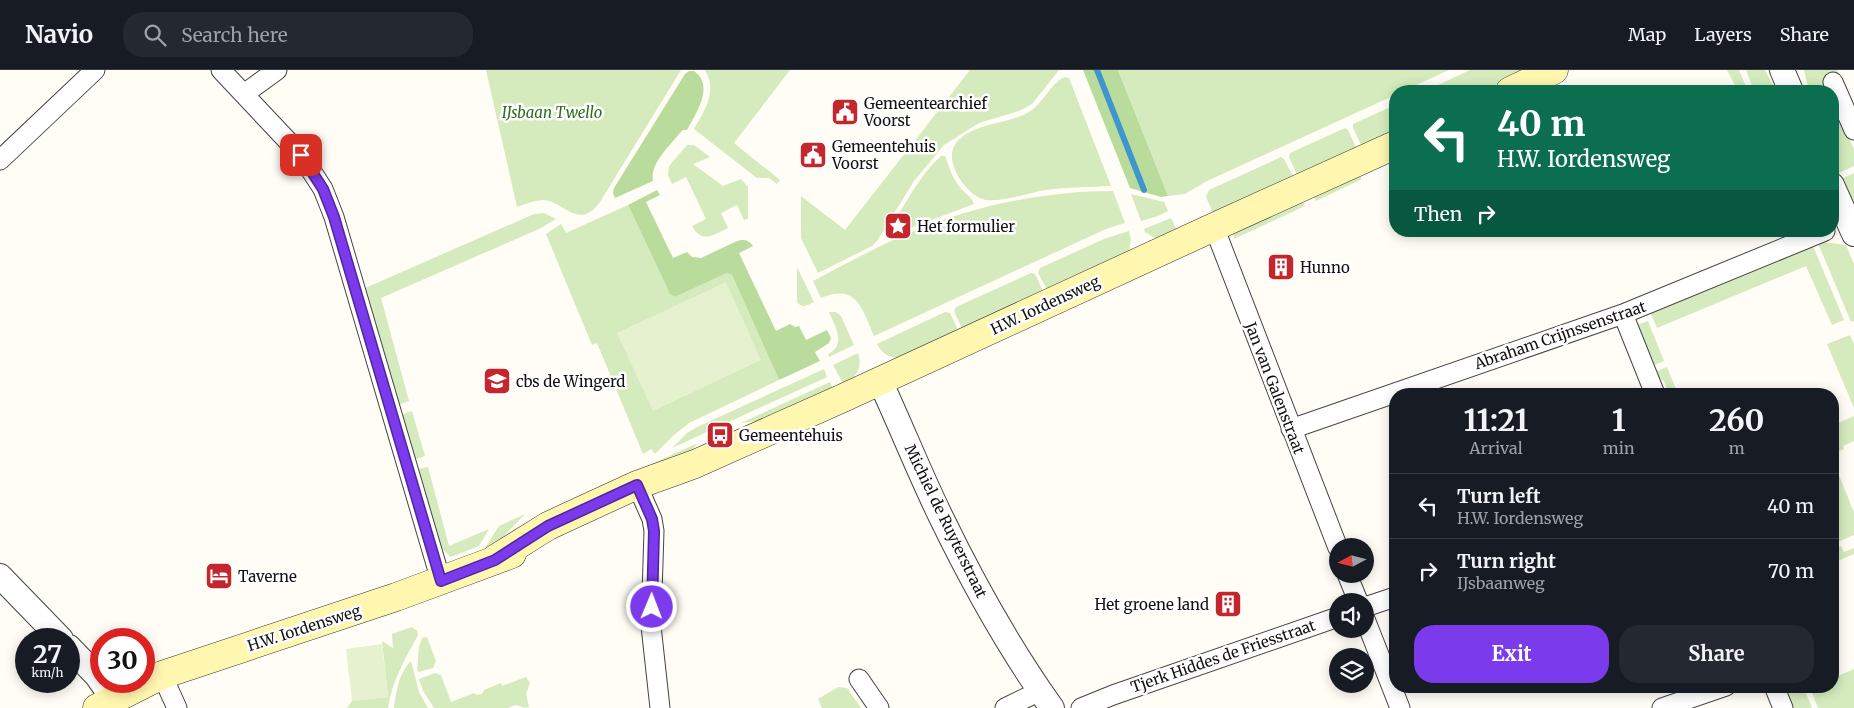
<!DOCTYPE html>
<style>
:root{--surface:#171b24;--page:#242831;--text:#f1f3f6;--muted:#9ea1a6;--line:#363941;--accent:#7c3aed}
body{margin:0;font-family:Merriweather,serif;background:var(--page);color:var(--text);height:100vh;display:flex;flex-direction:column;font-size:19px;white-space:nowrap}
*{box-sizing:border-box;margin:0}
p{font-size:16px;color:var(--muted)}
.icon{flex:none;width:28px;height:28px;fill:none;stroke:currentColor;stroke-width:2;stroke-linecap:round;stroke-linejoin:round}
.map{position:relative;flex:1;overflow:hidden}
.sheet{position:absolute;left:1389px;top:318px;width:450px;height:305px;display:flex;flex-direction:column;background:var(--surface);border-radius:20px;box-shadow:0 2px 12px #0003}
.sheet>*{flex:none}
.hud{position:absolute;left:1389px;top:15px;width:450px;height:152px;border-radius:20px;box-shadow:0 2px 12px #0003;background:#0b6e4f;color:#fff;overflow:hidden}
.needle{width:32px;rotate:263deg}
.tools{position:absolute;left:1329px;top:468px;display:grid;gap:10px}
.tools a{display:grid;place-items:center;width:45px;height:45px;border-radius:50%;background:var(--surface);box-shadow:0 2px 12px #0003;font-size:25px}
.speed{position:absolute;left:15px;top:558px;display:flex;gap:10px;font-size:25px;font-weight:700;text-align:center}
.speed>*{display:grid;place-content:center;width:65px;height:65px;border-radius:50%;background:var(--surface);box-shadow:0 2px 12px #0003;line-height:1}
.speed small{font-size:12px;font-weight:400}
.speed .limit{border:8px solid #d22;background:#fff;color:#111}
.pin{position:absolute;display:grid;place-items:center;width:42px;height:42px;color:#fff;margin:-21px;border-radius:10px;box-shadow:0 2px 8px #0006}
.me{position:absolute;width:55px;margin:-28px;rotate:1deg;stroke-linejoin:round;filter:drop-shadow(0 0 4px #0008)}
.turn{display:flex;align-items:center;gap:18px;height:105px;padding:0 25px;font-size:22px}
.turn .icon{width:65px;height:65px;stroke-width:2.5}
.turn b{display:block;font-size:35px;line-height:42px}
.then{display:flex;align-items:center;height:48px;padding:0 25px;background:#0003;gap:10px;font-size:19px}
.eta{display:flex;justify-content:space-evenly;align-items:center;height:85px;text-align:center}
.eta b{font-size:30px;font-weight:700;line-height:35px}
.primary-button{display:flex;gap:10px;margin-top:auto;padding:10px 25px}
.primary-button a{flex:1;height:58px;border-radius:20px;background:var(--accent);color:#fff;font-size:20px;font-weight:700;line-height:58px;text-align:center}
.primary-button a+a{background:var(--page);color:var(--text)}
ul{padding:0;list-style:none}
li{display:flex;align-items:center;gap:15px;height:65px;padding:0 25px;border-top:1px solid var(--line)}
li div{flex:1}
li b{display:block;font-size:19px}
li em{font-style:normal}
header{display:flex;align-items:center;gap:30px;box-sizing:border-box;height:70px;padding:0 25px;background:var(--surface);border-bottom:1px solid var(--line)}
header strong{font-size:24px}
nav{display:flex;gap:28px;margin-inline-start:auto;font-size:18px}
.search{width:350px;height:45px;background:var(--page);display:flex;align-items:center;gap:12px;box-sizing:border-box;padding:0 18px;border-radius:20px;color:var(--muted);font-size:19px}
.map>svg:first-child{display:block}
</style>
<header>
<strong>Navio</strong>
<div class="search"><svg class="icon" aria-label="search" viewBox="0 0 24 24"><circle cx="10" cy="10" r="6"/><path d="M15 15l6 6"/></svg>Search here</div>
<nav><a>Map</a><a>Layers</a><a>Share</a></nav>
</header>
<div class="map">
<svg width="1854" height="638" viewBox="0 0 1854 638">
<rect width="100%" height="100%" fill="#fffdf5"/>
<path fill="#d5ebbd" d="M486,0H681L600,132C579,161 565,132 544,130C535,130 525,134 517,137Z
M705,0H790L734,73L780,110L777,114L769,108H757L694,59C704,41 718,21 705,0Z
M970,0H1059L1032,34L1019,41L979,53L944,75L914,111L877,171L872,176L818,203L801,168V126L845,160Z
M1118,0H1449L1403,21H1395V25L1205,112L1185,124L1168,126Z
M1470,0H1528L1482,21H1438V15Z
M1727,0H1739L1748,21H1738Z
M1746,0H1765L1776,21H1754Z
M1804,0H1837L1839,4L1824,9L1829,21H1809Z
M1064,7L1069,8L1111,116C1090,117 1068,117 1046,120C1028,123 1003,132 986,130C967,127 942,91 956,73C974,52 1007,55 1029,42C1044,33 1049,15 1064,7Z
M1832,30L1854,79V96L1839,103L1833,89Z
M1395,35V62L1362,77L1353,58V54Z
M1345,58L1348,60L1357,79L1298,107L1289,87L1290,83Z
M687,75H694L710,87L693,94L723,116L741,109L748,117V149L744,150L737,135L721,143L728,158C713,165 702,174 692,156L706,149L686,107L672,114L668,105L669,96Z
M941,86H945C949,96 951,106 959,116C963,122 972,127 974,134L894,164H890L889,161C905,134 919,106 941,86Z
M1281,87L1284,89L1294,108L1214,145L1206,127L1209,120Z
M1359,103L1362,109L1316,131L1313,125Z
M1854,103V131L1850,130L1841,109Z
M1113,121L1125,153L1106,159L874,266C862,239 857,213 821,228L813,211C844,195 876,177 909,163C973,136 1044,121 1113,121Z
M1131,124L1164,132L1168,141L1158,146L1141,151Z
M1302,130L1305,136L1234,169L1233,161Z
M628,135L670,224L675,227L727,203L732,205L779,310L689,353L675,364L655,384L651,379L643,384L597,273L592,275L546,164L561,154L566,163Z
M544,143L556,149L539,159L381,228L409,331L401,334H397L363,219L534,144Z
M1171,148L1178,162L1157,169L1145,162L1144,159Z
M1129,161L1131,170L1129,181L1048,221L1038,203L1040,198L1104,169Z
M1822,172L1846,175L1854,194V251L1851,252L1818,173Z
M1813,176L1844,250L1832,255L1806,196L1657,258L1650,242Z
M797,197L814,232C808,235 802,239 797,232Z
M1031,203L1035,204L1044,223L963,261L954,241L956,237Z
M829,242H836L841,246L854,275L829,287L828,284C847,275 835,256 829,242Z
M945,242L950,243L959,262L897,288C887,287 881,282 877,274Z
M1648,251L1664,291L1652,296L1637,255Z
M1850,265L1854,274V338L1827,274Z
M858,283C863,299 856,307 844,315L833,295Z
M1667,297L1678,324H1669L1664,311L1657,307L1654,302Z
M824,299L827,307L672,378L687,363L697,357Z
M830,312L834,320L771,349L741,353Z
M412,341L425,386L417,389L413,388L400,345Z
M1854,346V371L1843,376L1844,379L1833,384V355Z
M698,373L684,389L638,400Z
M1833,391L1854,442V465L1833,474V461L1837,459L1833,446Z
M428,397L449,476L489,459L479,476L451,487L438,475L417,402L419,399Z
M525,444L499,471L483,481L499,456Z
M1841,476L1844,482L1854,478V484L1833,493V480Z
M412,557L417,561L418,565C405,589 392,611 388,638H347L352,631L388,627L382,571L393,578L392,564Z
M427,567L436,591L433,598L419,602L417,600L419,577L422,568Z
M411,591L419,622L428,638H394C396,623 399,602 411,591Z
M1854,599V638H1818L1810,617L1832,616L1833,608Z
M435,603L441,605L451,632L474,623L477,625L482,624L484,620L501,613L502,616L526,607L530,613L526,624L529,637L525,638L516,635L508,638H434L423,621L419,609Z
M1783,616H1803L1812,638H1792Z
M838,617L847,618L861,638H822L818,629Z"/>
<path fill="#b9dc9c" d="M1083,0H1118L1168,126L1161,127L1130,118Z
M689,1H694C715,16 696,43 687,60H683L679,64C669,77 650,93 653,111L615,128L613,123L614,118L685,4Z
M657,120L660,125L646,132L673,188L687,182L692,187L701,188L737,171C744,169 749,170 753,176L739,183L776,261L790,254L795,257L799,256L806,270L827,260L831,268L829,273L815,282L820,291L779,310L732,205L727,203L675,227L670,224L628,135Z"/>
<path fill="#e6f2cf" d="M726,212L761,290L653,341L617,263Z
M382,574L388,627L352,631L346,579Z"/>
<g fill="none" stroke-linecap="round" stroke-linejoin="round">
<path stroke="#3f96cf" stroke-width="6" d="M1097,0L1144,120"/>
<g stroke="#444" stroke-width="21">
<path id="minor" d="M221,0L301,85L323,119L334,147L354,215L441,511
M1833,12L1854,60
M244,24L277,0
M0,90L95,0
M1214,157L1338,478
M1623,244L1655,324
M1291,359L1623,244L1825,161
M637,415L652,449L654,461L651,556L660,638
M1347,504L1358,531
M1365,537L1395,527
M1365,549L1400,638
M162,605L177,638
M859,609L879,638
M1774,616L1783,638
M1005,638L1040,621
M1081,638L1113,625L1338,547
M1662,638L1726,616"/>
</g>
<g stroke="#444" stroke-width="26">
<path id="tertiary" d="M1782,0L1791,21
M1832,115L1854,164
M880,311C901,356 919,402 941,447C973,513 1009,578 1052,638
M0,506L61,569
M69,577L97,606L113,629"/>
</g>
<g stroke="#333" stroke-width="29">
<path id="secondary" d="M1510,21L1554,0
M495,489L548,456L563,449L637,415L695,394L843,328L1214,157L1395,75
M97,638L162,605L396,527L512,484"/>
</g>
<use href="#minor" stroke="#fff" stroke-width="19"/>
<use href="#tertiary" stroke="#fff" stroke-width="24"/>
<use href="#secondary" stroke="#fff6b0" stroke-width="28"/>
</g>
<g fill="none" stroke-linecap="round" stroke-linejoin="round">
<g stroke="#51269a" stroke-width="12">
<path id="route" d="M301,85L323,119L334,147L441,511L495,490L548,456L637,415L652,449L654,461L652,537"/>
</g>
<use href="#route" stroke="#7c3aed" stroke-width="9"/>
</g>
<defs>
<g id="civic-square" transform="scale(1.4375)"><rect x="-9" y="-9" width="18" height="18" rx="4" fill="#c4262e" stroke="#fff"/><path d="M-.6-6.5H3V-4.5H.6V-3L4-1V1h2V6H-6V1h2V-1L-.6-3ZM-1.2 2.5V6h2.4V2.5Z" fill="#fff"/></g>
<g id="sight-square" transform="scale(1.4375)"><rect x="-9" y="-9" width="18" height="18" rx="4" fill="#c4262e" stroke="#fff"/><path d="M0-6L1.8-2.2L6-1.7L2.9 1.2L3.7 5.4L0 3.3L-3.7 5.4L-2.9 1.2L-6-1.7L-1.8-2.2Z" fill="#fff"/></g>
<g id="building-square" transform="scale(1.4375)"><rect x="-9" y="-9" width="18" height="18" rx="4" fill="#c4262e" stroke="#fff"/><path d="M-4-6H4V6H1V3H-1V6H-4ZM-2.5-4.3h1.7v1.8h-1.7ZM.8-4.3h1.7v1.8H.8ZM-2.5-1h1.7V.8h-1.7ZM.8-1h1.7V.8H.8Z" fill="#fff"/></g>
<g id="school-square" transform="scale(1.4375)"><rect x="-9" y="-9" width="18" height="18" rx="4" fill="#c4262e" stroke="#fff"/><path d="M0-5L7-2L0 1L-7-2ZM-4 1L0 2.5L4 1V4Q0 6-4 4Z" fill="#fff"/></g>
<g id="bus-square" transform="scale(1.4375)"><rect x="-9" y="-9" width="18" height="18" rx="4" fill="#c4262e" stroke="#fff"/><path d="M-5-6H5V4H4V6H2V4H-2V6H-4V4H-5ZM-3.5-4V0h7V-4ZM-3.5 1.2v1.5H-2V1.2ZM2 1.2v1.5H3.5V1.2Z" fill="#fff"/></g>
<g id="hotel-square" transform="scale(1.4375)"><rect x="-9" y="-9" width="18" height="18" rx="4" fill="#c4262e" stroke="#fff"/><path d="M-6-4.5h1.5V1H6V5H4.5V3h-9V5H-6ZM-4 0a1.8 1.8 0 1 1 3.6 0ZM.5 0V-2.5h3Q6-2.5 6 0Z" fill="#fff"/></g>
</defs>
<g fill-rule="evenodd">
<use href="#civic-square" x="845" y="42"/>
<use href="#civic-square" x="813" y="85"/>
<use href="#sight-square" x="898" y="156"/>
<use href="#building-square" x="1281" y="197"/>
<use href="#school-square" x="497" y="311"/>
<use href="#bus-square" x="720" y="365"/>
<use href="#hotel-square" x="219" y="506"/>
<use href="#building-square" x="1228" y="534"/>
</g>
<g text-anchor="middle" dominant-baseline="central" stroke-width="5" stroke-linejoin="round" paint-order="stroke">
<g font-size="15" fill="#111" stroke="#fff" text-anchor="start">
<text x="864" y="33">Gemeentearchief<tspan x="864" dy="17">Voorst</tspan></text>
<text x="832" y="76">Gemeentehuis<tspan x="832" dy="17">Voorst</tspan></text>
<text x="917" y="156">Het formulier</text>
<text x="1300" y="197">Hunno</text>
<text x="516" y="311">cbs de Wingerd</text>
<text x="739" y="365">Gemeentehuis</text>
<text x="238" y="506">Taverne</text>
<text x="1209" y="534" text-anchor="end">Het groene land</text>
</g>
<g font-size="15" font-style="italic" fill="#2f6b1f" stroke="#fff">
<text x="552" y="42">IJsbaan Twello</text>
</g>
<g font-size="15" fill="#111" stroke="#fff">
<text transform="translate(1045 235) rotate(-25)">H.W. Iordensweg</text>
<text transform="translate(1560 265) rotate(-19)">Abraham Crijnssenstraat</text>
<text transform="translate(1275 318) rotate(69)">Jan van Galenstraat</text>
<text transform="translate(946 451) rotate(64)">Michiel de Ruyterstraat</text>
<text transform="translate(304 558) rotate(-18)">H.W. Iordensweg</text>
<text transform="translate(1223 586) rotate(-19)">Tjerk Hiddes de Friesstraat</text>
</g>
</g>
</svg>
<div class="tools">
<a><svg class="needle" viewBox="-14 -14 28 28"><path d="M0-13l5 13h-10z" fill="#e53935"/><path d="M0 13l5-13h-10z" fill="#9ea1a6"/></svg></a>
<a><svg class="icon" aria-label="sound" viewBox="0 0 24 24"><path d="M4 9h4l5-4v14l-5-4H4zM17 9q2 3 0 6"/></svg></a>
<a><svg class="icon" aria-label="layers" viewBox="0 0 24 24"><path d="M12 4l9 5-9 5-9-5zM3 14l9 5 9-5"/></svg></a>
</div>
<div class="speed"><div>27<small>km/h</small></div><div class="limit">30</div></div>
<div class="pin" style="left:301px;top:85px;background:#d93025"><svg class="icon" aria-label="arrive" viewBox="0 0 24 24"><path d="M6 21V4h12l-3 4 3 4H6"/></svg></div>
<svg class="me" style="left:652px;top:537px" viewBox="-20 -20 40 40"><circle r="17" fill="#7c3aed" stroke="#fff" stroke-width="3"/><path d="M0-11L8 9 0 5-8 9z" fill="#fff"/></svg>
<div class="hud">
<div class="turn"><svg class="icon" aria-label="left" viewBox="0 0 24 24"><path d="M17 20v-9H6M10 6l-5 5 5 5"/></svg><div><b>40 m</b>H.W. Iordensweg</div></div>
<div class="then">Then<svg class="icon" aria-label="right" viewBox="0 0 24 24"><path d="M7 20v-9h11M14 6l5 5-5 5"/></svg></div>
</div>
<section class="sheet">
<div class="eta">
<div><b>11:21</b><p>Arrival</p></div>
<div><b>1</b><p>min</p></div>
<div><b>260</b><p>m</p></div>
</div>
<ul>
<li><svg class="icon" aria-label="left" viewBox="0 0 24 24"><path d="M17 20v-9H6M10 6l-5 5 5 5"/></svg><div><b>Turn left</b><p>H.W. Iordensweg</p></div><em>40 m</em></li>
<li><svg class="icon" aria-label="right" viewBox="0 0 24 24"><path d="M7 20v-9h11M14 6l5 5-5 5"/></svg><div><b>Turn right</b><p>IJsbaanweg</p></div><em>70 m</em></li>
</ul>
<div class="primary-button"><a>Exit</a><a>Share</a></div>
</section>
</div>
